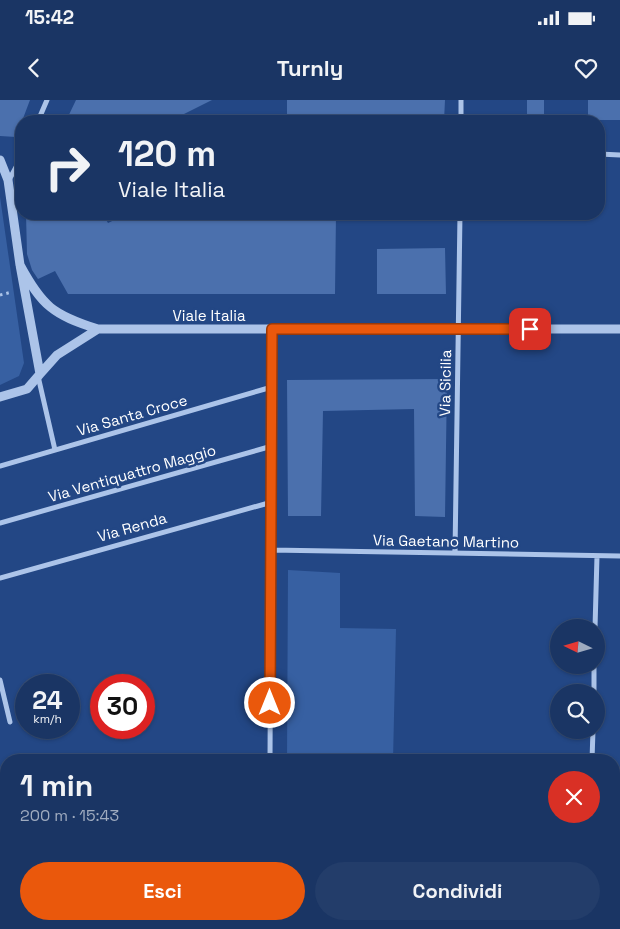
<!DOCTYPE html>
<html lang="it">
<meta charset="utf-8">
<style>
:root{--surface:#1a3564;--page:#233d6a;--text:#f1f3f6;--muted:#9fabbf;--line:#385078;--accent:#ea580c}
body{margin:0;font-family:"Space Grotesk",sans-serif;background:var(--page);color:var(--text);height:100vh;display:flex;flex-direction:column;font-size:19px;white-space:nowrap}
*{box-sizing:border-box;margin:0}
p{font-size:16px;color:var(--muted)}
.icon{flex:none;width:28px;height:28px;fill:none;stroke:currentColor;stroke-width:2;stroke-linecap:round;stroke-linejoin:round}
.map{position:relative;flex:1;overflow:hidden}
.sheet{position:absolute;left:0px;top:654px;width:620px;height:176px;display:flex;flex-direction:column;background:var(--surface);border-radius:20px 20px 0 0;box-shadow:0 1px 4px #0004,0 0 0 1px var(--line)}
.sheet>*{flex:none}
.banner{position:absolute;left:15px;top:15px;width:590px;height:105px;border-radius:20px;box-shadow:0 1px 4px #0004,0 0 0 1px var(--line);background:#1a3564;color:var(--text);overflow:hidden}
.needle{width:32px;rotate:275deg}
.tools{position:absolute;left:550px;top:519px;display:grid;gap:10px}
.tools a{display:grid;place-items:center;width:55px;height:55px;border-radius:50%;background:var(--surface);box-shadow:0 1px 4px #0004,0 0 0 1px var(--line);font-size:25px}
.speed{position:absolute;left:15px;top:574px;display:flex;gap:10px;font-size:25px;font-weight:700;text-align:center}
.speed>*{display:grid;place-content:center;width:65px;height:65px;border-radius:50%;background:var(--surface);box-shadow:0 1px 4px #0004,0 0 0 1px var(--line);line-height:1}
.speed small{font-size:12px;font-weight:400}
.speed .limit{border:8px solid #d22;background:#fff;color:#111}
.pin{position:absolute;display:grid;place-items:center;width:42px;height:42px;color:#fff;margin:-21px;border-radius:10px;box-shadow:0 2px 8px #0006}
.me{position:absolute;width:55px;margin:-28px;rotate:0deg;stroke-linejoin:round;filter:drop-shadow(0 0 4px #0008)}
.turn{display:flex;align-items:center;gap:18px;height:105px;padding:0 20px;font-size:22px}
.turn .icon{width:65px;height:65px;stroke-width:2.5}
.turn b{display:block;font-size:35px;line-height:42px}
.round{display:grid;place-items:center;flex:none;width:52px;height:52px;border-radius:26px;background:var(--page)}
.overview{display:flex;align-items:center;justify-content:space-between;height:85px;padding:0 20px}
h1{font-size:30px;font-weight:700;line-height:38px}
.action{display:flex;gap:10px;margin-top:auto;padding:10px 20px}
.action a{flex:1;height:58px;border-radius:30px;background:var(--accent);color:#fff;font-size:20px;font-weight:700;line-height:58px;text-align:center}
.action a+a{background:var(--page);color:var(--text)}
.status{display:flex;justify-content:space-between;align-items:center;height:35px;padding:0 25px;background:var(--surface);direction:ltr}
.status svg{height:14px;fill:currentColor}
header{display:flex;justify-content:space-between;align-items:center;height:65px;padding:0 20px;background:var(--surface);font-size:22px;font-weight:700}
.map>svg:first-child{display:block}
</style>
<div class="status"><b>15:42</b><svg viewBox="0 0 49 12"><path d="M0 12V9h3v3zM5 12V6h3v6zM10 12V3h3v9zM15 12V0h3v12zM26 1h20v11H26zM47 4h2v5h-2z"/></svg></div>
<header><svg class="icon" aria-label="back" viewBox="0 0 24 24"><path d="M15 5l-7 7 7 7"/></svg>Turnly<svg class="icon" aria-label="heart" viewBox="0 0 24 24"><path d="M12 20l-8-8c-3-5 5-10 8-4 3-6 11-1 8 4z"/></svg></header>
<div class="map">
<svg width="620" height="829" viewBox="0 0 620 829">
<rect width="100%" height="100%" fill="#234785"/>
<path fill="#3760a2" d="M0,97L24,263L19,276L0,285Z
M288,470L340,473V528L396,529L393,660H287Z
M286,824H348V829H286Z"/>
<path fill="#4b70ad" d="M0,0H30L16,37L0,36Z
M76,0H212L170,21H66Z
M287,0H445L444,21H287Z
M527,0H544V21H527Z
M588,0H620V20H588Z
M26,114H103L108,123L127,114H336L335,194H68L55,171L38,179L32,170L27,154Z
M445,148L446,194H377V149Z
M447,279L445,417L415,416L414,309L323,311L321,416H288L287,280Z"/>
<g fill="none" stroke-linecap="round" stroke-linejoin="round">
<path stroke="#acc4e9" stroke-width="3" stroke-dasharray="2.5 4" stroke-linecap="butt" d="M0,195L12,192"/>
<path stroke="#acc4e9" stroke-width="5" d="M38,21L47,0
M461,21V0
M599,54L620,55
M9,80L21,58
M38,276L55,350
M0,366L272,287
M0,423L272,346
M271,450L620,456
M455,453L460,114
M0,478L272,402
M595,528L597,456
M0,580L10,622
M594,592V565
M270,660L272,229
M592,660L593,630
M0,774L6,772
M269,824L270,829
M128,829L149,824"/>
<path stroke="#acc4e9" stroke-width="9" d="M0,60L8,80L20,165L40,274L27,289L0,297
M20,165C42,206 53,215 98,229H620
M40,274L57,255L98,229"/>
</g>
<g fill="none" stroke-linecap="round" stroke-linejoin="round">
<g stroke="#983908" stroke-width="12">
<path id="route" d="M270,603L272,229H530"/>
</g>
<use href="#route" stroke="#ea580c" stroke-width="9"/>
</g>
<g text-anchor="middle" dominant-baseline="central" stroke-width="5" stroke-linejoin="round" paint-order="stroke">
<g font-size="15" fill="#fff" stroke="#234785">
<text x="209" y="215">Viale Italia</text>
<text transform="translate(445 283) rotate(-89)">Via Sicilia</text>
<text transform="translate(132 315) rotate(-16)">Via Santa Croce</text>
<text transform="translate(132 373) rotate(-16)">Via Ventiquattro Maggio</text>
<text transform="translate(132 427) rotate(-16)">Via Renda</text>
<text transform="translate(446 441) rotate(1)">Via Gaetano Martino</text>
</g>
</g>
</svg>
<div class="tools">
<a><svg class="needle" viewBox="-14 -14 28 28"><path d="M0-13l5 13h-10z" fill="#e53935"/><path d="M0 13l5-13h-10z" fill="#9fabbf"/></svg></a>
<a><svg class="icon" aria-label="search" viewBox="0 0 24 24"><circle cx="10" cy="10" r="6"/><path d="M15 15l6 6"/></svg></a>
</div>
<div class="speed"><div>24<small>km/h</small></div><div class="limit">30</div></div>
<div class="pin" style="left:530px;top:229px;background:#d93025"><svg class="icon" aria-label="arrive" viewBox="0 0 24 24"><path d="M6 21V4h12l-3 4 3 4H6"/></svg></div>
<svg class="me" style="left:270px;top:603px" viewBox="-20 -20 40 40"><circle r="17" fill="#ea580c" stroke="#fff" stroke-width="3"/><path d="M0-11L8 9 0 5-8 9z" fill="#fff"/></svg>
<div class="banner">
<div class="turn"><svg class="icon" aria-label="right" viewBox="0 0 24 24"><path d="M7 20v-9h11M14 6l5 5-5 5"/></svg><div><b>120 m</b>Viale Italia</div></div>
</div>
<section class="sheet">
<div class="overview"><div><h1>1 min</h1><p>200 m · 15:43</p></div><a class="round" style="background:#d93025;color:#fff"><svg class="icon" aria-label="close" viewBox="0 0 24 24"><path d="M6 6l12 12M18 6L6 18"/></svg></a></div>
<div class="action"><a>Esci</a><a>Condividi</a></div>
</section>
</div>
